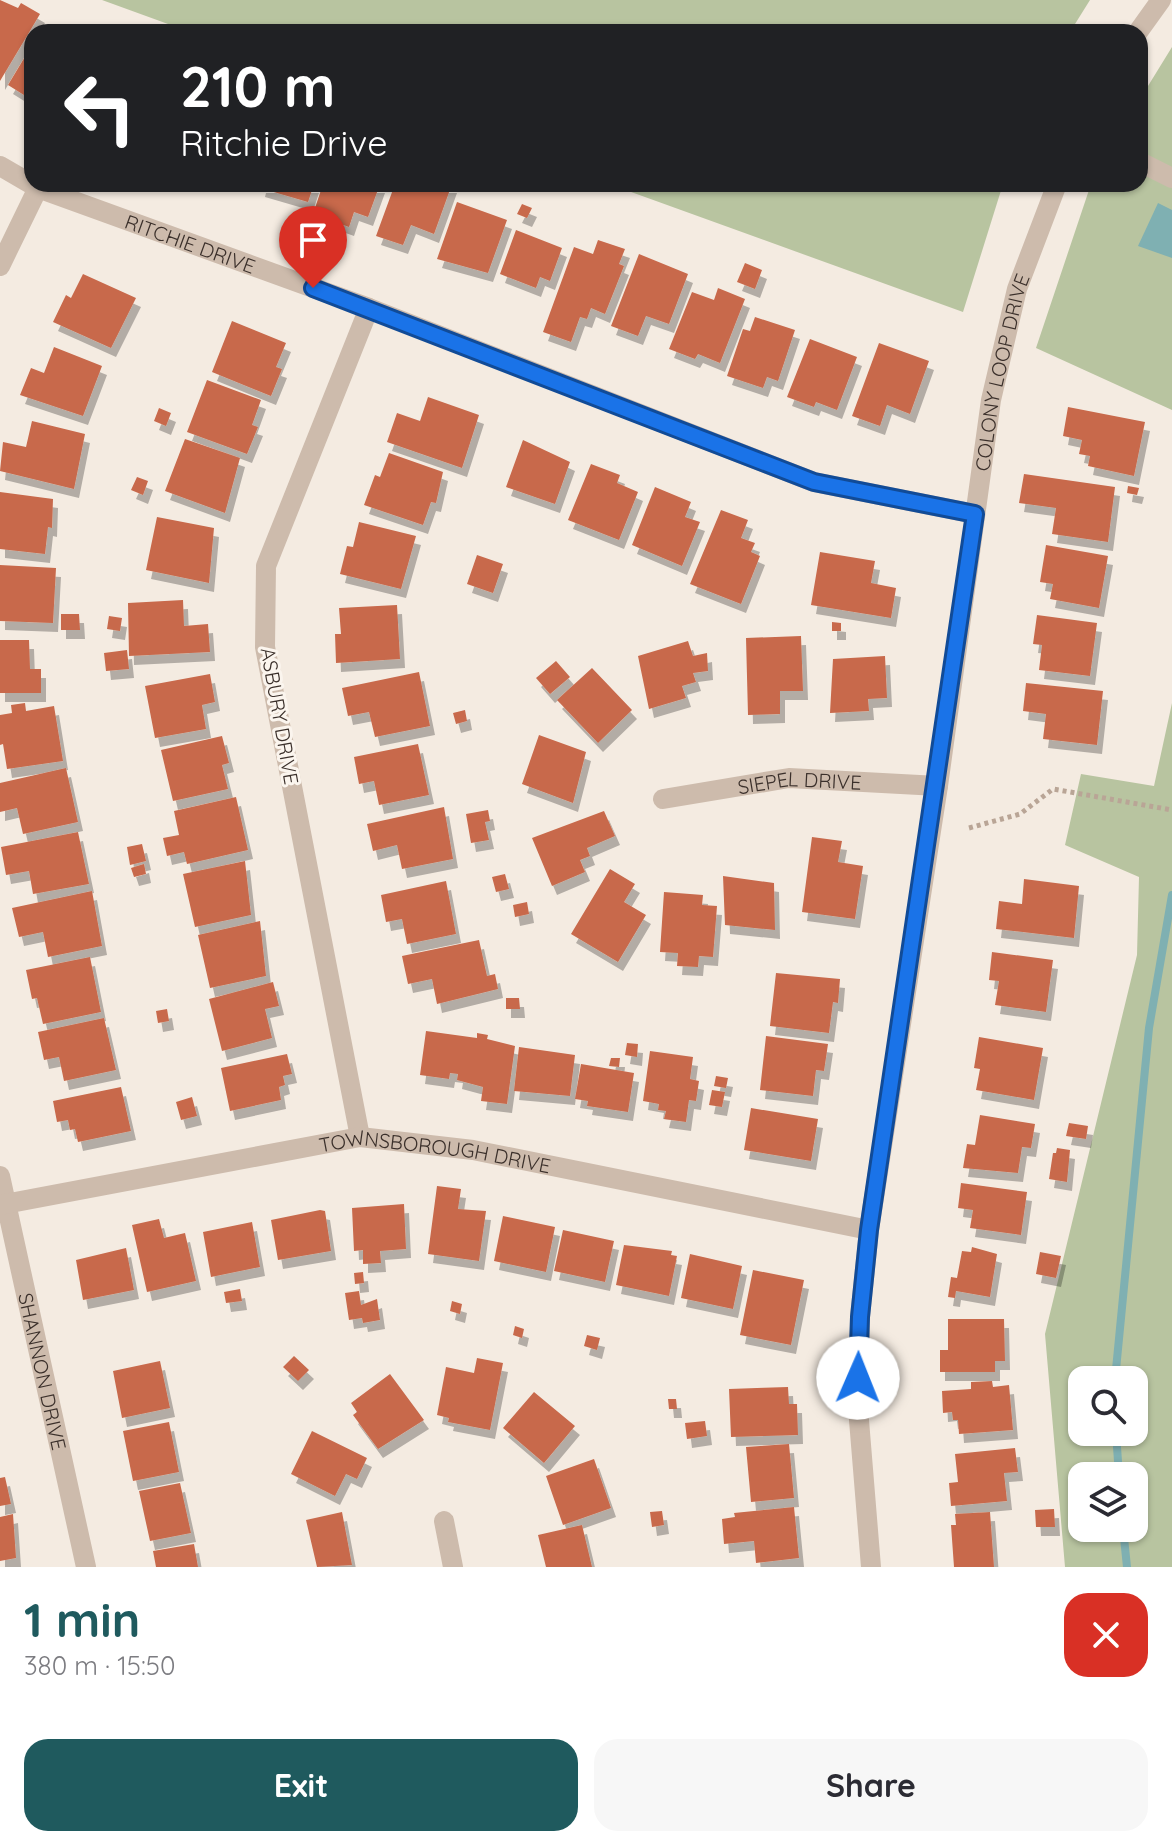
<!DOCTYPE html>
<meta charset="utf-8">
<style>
:root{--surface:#fff;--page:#f7f7f7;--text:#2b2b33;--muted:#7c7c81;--accent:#1f5a5e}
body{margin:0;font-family:Quicksand,sans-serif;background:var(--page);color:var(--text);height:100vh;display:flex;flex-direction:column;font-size:30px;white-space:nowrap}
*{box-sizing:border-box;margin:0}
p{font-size:26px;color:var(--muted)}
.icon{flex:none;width:44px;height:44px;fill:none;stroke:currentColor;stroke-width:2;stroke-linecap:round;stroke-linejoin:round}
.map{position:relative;height:1567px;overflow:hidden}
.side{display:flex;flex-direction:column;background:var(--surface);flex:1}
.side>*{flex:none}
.banner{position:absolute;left:24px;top:24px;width:1124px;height:168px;border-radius:24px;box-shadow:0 2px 6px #0004;background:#202124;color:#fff;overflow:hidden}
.controls{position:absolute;left:1068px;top:1366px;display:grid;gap:16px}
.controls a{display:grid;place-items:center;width:80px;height:80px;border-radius:16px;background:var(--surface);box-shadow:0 2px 6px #0004;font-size:40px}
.pin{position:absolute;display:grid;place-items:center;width:68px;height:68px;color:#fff;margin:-82px -34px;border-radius:50% 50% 50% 0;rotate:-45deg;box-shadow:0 0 8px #0007}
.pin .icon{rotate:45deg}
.me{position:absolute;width:88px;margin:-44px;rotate:1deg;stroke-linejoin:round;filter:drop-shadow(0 0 6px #0008)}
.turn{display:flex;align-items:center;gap:28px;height:168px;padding:0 24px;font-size:36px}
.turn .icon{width:104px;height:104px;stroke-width:2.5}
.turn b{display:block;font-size:56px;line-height:68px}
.round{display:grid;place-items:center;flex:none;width:84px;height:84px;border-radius:24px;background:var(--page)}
.headline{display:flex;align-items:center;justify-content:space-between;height:136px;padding:0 24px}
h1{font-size:48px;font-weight:700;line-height:60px;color:var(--accent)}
.primary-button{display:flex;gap:16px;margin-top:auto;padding:16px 24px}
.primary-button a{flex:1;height:92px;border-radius:24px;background:var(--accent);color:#fff;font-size:32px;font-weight:700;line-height:92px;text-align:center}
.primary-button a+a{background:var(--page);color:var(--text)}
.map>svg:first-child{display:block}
</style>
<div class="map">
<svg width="1172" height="1567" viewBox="0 0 1172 1567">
<defs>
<filter id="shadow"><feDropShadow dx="5" dy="9" stdDeviation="0" flood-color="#0004"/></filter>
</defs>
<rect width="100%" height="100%" fill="#f4ebe1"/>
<path fill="#b8c4a0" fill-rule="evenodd" d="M102,0H1090L1070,32H190Z
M1172,47V410L1036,348L1091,184H1140V99Z
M609,184H1003L963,312Z
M1172,703V1567H1065L1045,1334L1137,955L1139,877L1065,845L1081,774L1154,786ZM1134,1380V1432H1082V1380ZM1134,1476V1528H1082V1476Z"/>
<path fill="#7fb0b2" d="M1158,203L1172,210V258L1138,246Z"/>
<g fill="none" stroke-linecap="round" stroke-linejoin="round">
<path stroke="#7fb0b2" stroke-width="8" d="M1115,1380L1149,1028L1172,895
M1116,1432L1119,1476
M1123,1528L1127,1567"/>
</g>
<path fill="#c8694b" filter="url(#shadow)" d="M0,0L18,8L21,3L40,14L0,81Z
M32,45V100L8,85Z
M261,184H314L308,202L260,188Z
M323,184H380L368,217L354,212L349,227L313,214Z
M395,184H452L434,234L411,225L403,245L376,236Z
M457,202L507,220L488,273L437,259Z
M522,204L532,208L527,218L517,214Z
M516,230L562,248L550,281L540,277L536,288L500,274Z
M598,240L625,249L619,264L624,266L605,314L591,308L587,319L580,317L571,342L543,332L574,247L593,254Z
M639,254L688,274L669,324L646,316L638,336L611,326Z
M745,263L762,270L755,289L737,282Z
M83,274L136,298L111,348L53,322L66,295L71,298Z
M718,288L745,299L720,363L698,354L695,359L669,349L692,292L714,300Z
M755,317L795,330L778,381L767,377L763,388L727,376L743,329L750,331Z
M232,321L286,343L276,367L282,369L271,396L212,372Z
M810,339L857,357L837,410L816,402L814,407L787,397Z
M879,343L929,361L910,414L887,405L880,426L852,416Z
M54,347L102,366L83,416L20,395L31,368L44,373Z
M207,380L261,400L252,425L258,427L247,454L187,432Z
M428,397L479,415L462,468L387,442L397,413L420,421Z
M1068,407L1145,422L1134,476L1088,466L1090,456L1079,454L1082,440L1063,436Z
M159,408L171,413L166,426L154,421Z
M32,421L85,434L74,489L0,471L3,442L26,447Z
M185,439L240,458L225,513L165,491Z
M523,440L570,462L555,504L506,487Z
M389,453L443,472L436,503L431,502L423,525L364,505L375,475L380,477Z
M591,464L620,475L617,483L638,492L619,540L568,520Z
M1024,474L1115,487L1108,542L1052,534L1056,508L1019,503Z
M137,477L148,481L143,495L131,490Z
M1128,486L1139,488L1137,495L1127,493Z
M655,487L691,502L685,517L700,522L682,566L632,545Z
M0,492L53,499L52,528L48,527L45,554L0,549Z
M721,510L748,520L741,538L755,543L751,552L760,556L741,604L690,584Z
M157,517L214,528L209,583L146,570Z
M359,522L416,536L401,589L340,574L347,546L353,547Z
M1046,545L1108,556L1099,608L1050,599L1053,584L1040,582Z
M820,552L875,561L871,583L896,588L891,618L811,605Z
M477,555L503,564L493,593L467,584Z
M0,565L56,568L53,623L0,621Z
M183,600L184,626L208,624L210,652L129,656L128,603Z
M397,605L400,659L336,663L335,634H341L339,608Z
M61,614H79L80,630H61Z
M1037,615L1097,623L1090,676L1039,670L1042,645L1033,644Z
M109,616L122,618L120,631L107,629Z
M832,622L841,623V631H832Z
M801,636L803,691H780V714L748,715L746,638Z
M0,640H29L30,669H41V693H0Z
M688,641L693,656L707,653L708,671L693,673L696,682L682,686L686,698L649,709L638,656Z
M127,650L129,669L106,671L104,653Z
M885,656L887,698L868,699L869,711L830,713L833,659Z
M556,661L570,677L550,694L536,678Z
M592,668L632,710L598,743L557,700Z
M419,672L430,726L375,737L369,712L348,716L342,688Z
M210,674L215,702L202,705L206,729L155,738L145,686Z
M1026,683L1103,691L1097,745L1043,739L1046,714L1023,711Z
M25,703L26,711L54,706L63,761L7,769L3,744L0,745V715L12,713L11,705Z
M465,710L467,721L456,724L453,713Z
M539,735L586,752L573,803L522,784Z
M222,736L229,763L222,765L228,789L173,801L161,750Z
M418,744L429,795L379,805L374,781L359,784L354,757Z
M66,768L78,822L23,834L17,808L0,812V783Z
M236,797L248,850L187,864L184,852L167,856L163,838L179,835L174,811Z
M444,807L453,859L402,869L397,845L373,851L367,824Z
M488,810L490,821L485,822L489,840L471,843L466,814Z
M604,811L615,836L587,848L590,856L580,860L585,872L552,886L532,838Z
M78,832L89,884L33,894L29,871L6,875L1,847Z
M812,837L842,841L838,862L863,866L855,919L802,912Z
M142,844L146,861L130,865L127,847Z
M245,861L251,915L195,927L183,874Z
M144,864L146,874L134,877L131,868Z
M610,869L635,884L624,902L646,915L618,962L571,934Z
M505,874L509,889L496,892L492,877Z
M723,876L774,883L775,930L725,925Z
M1024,879L1079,886L1074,938L996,929L999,901L1022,904Z
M446,881L456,934L407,944L402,919L386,922L381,895Z
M92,891L102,946L48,957L43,932L19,937L12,908Z
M664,892L703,895L702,905L717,906L713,957L699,956L698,967L677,966L678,953L660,952Z
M527,902L529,914L515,917L513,905Z
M260,921L266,976L210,988L198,935Z
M479,940L487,976L495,974L498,989L437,1004L432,979L408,984L402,956Z
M992,952L1053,960L1046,1012L995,1005L999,981L989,980Z
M90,957L101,1012L43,1024L37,998L32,999L26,970Z
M776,973L840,979L838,1003L833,1002L829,1033L770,1026Z
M273,982L279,1006L265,1009L272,1038L222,1051L209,999Z
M506,998H519L520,1009H506Z
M167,1009L169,1021L158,1023L156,1011Z
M104,1018L116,1070L64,1081L59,1057L44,1060L38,1032Z
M426,1031L477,1038V1033L488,1035L487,1039L515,1046L507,1104L481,1101L483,1087L457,1080L458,1074L450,1073L449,1079L420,1075Z
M766,1036L828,1044L824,1071L816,1070L813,1096L760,1090Z
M979,1037L1043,1048L1034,1100L976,1090L980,1069L974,1068Z
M627,1043L638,1044L637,1057L625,1055Z
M519,1047L575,1055L570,1096L514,1091Z
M650,1051L693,1057L690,1079L699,1081L696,1101L689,1100L686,1122L664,1119L666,1111L658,1110L659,1104L643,1101Z
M287,1054L292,1074L283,1076L285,1085L279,1087L281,1100L230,1111L221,1068Z
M611,1058H620L619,1067L609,1066Z
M581,1064L634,1073L628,1112L587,1106L588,1101L575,1099Z
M716,1076L728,1078L726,1088L714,1086Z
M121,1087L131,1131L78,1142L75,1129L70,1130L68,1120L57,1122L53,1101Z
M712,1090L725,1092L722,1107L709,1105Z
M192,1097L197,1116L181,1120L176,1102Z
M751,1108L818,1119L811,1161L744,1150Z
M980,1115L1035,1124L1031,1148L1022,1147L1018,1173L963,1168L967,1144L975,1145Z
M1069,1123L1088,1126L1086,1139L1066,1136Z
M1057,1148L1070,1150L1067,1182L1049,1179L1053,1153H1056Z
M961,1183L1027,1192L1021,1235L970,1228L973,1210L958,1208Z
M437,1186L461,1189L458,1209L486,1211L479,1261L428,1254Z
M404,1204L406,1249L380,1251L381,1263L363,1264V1250L354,1251L352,1208Z
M320,1210L325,1211L331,1251L278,1260L271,1220Z
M503,1216L555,1227L546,1272L494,1261Z
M159,1219L164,1238L185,1233L196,1281L147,1292L132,1225Z
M252,1222L260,1267L211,1277L203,1232Z
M563,1230L614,1241L605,1282L554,1271Z
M624,1245L672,1251L671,1255L677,1256L669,1296L616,1285Z
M972,1247L997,1254L990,1297L956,1291L955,1298L948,1297L951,1277L957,1278L962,1251L971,1252Z
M126,1248L134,1290L83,1300L76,1260Z
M1040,1252L1061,1256L1056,1278L1036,1274Z
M690,1254L742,1266L733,1309L681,1298Z
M753,1270L804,1280L791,1345L740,1335Z
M363,1272L364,1283L355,1284L354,1273Z
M240,1289L242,1301L226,1303L224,1292Z
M359,1291L361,1305L377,1299L380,1320L363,1323L362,1318L349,1320L345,1293Z
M452,1301L462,1304L460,1314L450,1311Z
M948,1319H1004L1005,1361H995V1372H940V1350H948Z
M515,1326L524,1329L522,1338L513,1335Z
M587,1335L600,1338L597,1350L584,1346Z
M294,1356L309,1370L298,1381L283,1367Z
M477,1358L503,1363L490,1430L448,1422L449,1418L437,1415L446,1367L474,1373Z
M160,1361L170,1408L122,1418L113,1371Z
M390,1374L424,1420L378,1449L353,1415L357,1412L351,1403Z
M992,1381L993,1387L1009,1385L1013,1430L959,1434L958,1420H953L952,1412L943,1413L942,1391L971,1389V1382Z
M788,1387L789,1404H797L798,1435L731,1437L729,1389Z
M534,1392L575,1426L544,1463L503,1428Z
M668,1399H676L677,1409H669Z
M705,1421L707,1436L687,1439L685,1423Z
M169,1422L179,1472L133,1481L123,1431Z
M312,1431L367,1458L357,1479L346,1474L335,1496L291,1474Z
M789,1444L794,1498L751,1502L746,1447Z
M1015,1448L1018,1472L1004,1473L1007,1501L951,1506L949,1483L958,1482L955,1454Z
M594,1459L611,1508L563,1525L546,1476Z
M5,1477L11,1504L0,1506V1478Z
M180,1483L191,1533L150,1541L139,1491Z
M794,1507L799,1558L756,1563L754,1541L724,1544L722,1519L735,1517L734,1513Z
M1054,1509L1055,1527H1036L1035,1510Z
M662,1511L664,1525L652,1527L650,1512Z
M342,1512L352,1565L317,1567L306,1520Z
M990,1512L994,1567H954L951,1525H956L955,1514Z
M13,1514L16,1558L0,1561V1517Z
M582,1525L592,1567H546L538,1535Z
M194,1544L198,1567H156L153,1551Z"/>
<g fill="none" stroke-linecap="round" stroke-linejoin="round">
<path stroke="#b9a596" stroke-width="5" stroke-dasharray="4 4" stroke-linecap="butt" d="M969,828L1020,814L1053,789L1172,810"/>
<g stroke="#cdbbac" stroke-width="20">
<path d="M1138,32L1161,0"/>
<path d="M1140,162L1172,178"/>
<path id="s1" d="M0,166L38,188L369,308L814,482L975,514"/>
<path d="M0,266L38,188"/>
<path id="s2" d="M663,799L789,778L938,786"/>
<path d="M360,1137L265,647L266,566L369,308"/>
<path id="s3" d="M0,1176L86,1567"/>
<path id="s4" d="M0,1205L360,1137L473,1150L869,1230"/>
<path d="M444,1521L453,1567"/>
<path id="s5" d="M871,1567L858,1408L860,1317L869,1230L938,786L991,400L1017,289L1057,184"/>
</g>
</g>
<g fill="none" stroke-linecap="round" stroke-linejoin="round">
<g stroke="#114b97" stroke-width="20">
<path id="route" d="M313,288L814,482L975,514L869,1230L860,1317L858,1378"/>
</g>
<use href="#route" stroke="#1a73e8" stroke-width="14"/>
</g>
<g text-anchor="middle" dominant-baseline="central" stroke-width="6" stroke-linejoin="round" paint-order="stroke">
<g font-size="20" fill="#3b302b" stroke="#fbf5ee">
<text stroke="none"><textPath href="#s1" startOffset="206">RITCHIE DRIVE</textPath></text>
<text stroke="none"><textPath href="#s5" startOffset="1206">COLONY LOOP DRIVE</textPath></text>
<text transform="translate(280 716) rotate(80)">ASBURY DRIVE</text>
<text stroke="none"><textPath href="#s2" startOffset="138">SIEPEL DRIVE</textPath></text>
<text stroke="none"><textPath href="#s4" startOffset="442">TOWNSBOROUGH DRIVE</textPath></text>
<text stroke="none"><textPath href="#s3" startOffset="200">SHANNON DRIVE</textPath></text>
</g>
</g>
</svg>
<div class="controls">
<a><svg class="icon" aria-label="search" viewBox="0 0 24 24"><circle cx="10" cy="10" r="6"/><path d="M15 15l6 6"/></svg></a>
<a><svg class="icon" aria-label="layers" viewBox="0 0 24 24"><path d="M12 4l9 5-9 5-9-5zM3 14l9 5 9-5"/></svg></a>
</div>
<div class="pin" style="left:313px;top:288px;background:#d93025"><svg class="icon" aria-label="arrive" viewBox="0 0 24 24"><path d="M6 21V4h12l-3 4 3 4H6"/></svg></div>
<svg class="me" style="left:858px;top:1378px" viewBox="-20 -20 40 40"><circle r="19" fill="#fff"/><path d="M0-13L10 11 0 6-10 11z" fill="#1a73e8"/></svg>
<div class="banner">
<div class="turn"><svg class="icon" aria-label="left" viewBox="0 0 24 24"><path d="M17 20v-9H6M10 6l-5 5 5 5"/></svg><div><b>210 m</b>Ritchie Drive</div></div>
</div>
</div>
<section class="side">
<div class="headline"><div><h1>1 min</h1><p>380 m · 15:50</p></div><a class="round" style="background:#d93025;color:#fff"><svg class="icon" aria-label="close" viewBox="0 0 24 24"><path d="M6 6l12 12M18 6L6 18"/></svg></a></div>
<div class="primary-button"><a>Exit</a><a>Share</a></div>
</section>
